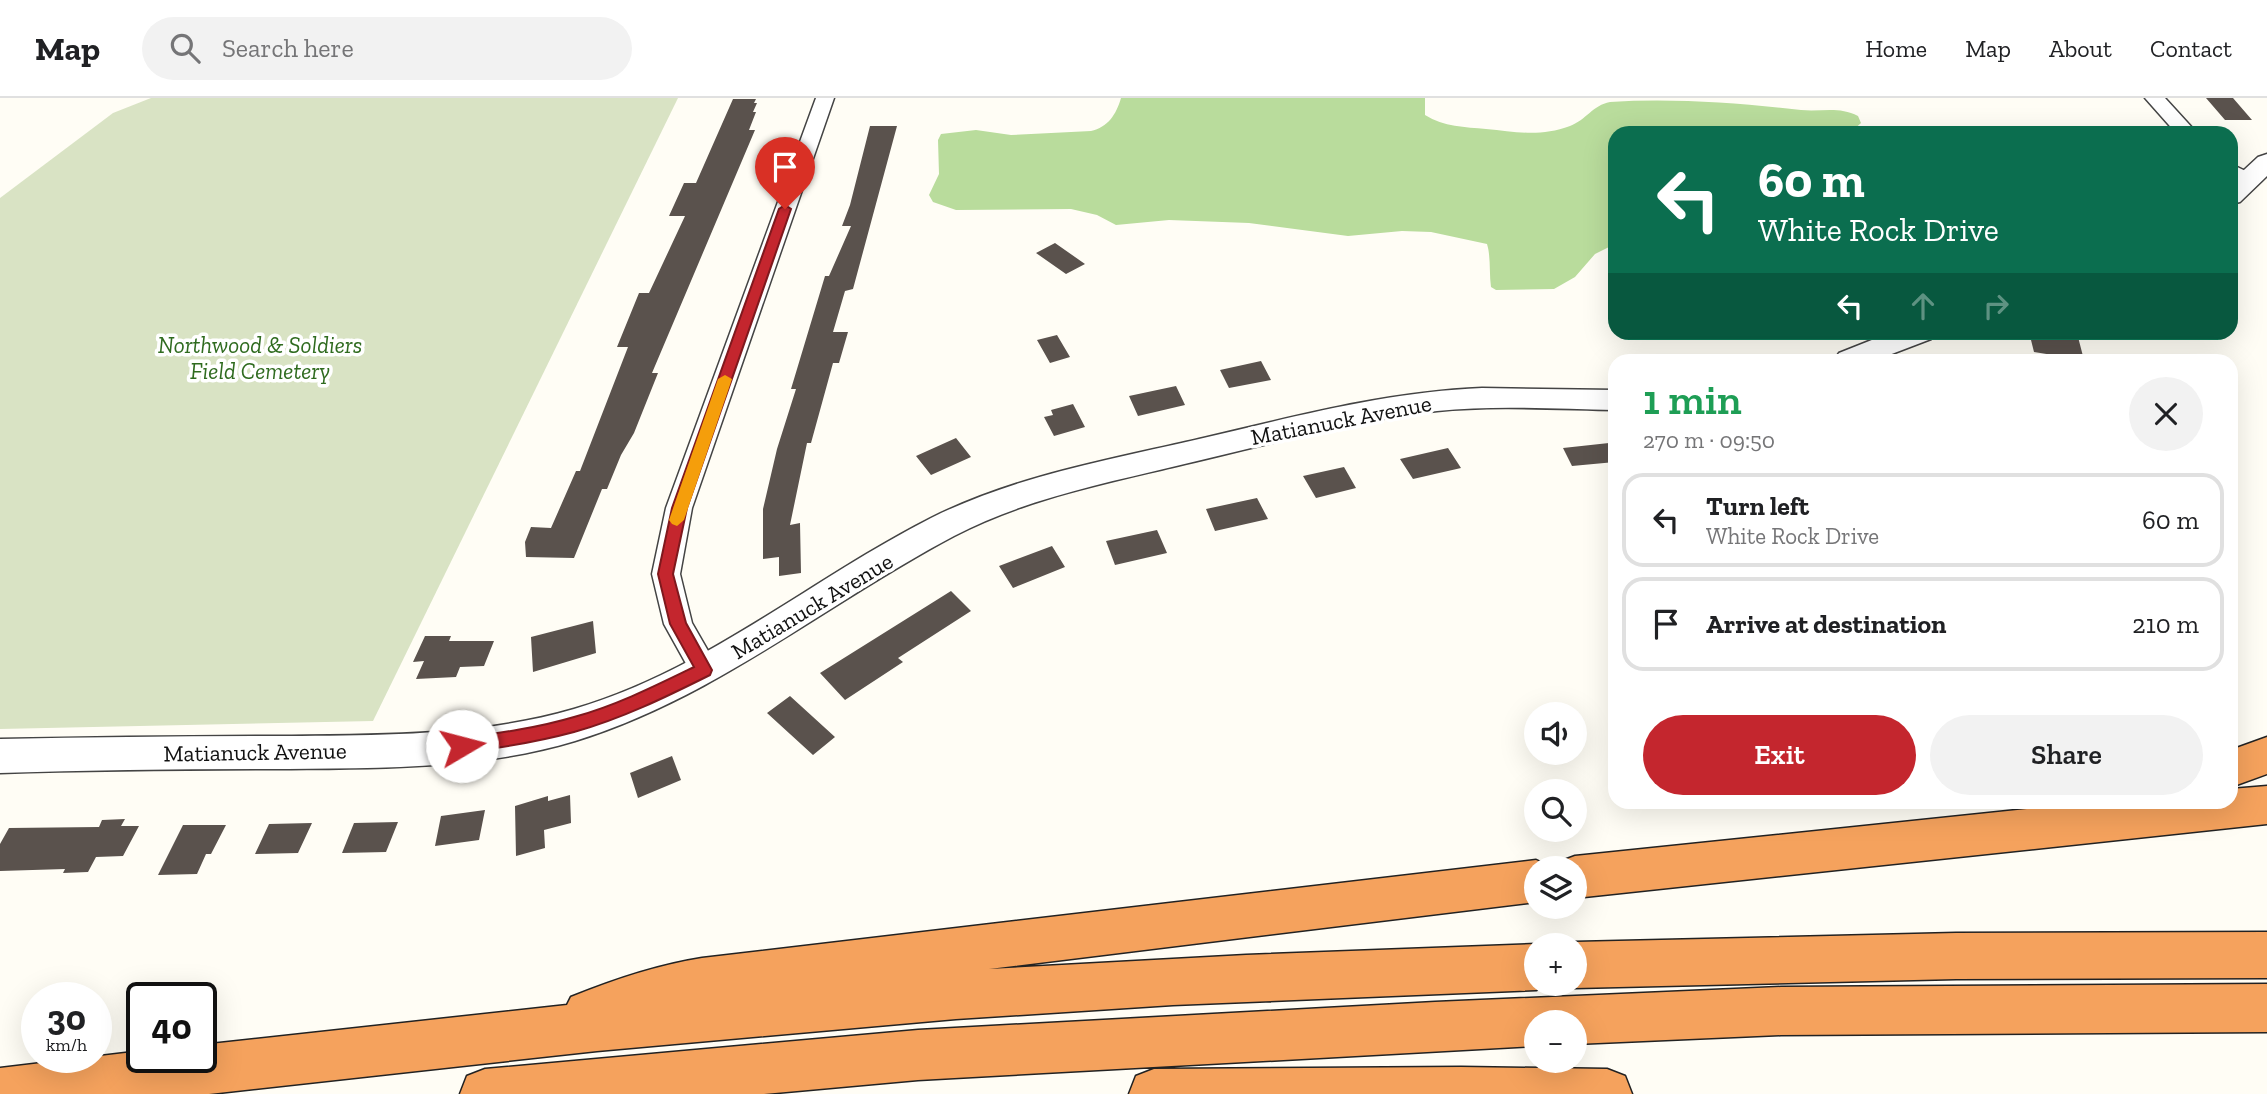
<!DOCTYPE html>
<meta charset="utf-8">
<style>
:root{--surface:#fff;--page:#f2f2f2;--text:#202124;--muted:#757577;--line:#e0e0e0;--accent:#c4262e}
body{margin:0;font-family:"Zilla Slab",serif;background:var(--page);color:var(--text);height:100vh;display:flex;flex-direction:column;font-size:26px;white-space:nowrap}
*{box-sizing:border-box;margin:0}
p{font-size:23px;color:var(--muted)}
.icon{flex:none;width:38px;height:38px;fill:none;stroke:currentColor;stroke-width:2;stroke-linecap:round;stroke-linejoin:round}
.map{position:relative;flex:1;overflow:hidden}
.details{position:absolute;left:1608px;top:256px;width:630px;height:455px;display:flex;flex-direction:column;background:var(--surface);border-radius:21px;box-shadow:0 7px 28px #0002}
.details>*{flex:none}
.hud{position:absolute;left:1608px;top:28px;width:630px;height:214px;border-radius:21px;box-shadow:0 7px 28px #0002;background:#0b6e4f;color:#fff;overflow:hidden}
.buttons{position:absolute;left:1524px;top:604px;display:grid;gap:14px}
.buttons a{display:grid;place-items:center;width:63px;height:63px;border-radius:50%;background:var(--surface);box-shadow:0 7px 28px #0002;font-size:35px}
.speed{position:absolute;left:21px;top:884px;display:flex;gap:14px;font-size:35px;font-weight:700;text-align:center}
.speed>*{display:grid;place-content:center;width:91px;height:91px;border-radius:50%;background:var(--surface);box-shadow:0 7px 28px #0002;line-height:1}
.speed small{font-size:18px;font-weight:400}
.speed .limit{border:4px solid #111;border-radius:10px;background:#fff;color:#111}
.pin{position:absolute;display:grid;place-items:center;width:60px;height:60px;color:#fff;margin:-72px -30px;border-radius:50% 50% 50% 0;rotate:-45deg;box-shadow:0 0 7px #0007}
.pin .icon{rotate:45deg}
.me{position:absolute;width:77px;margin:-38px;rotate:82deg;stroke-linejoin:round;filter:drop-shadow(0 0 5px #0008)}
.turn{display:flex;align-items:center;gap:24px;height:147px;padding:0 35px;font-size:32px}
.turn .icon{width:91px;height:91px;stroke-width:2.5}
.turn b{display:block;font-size:49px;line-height:60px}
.lanes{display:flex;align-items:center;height:66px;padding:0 35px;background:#0003;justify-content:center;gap:35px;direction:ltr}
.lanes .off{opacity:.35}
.round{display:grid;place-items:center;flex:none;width:74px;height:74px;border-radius:37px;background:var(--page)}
.head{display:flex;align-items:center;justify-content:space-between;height:119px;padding:0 35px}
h1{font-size:42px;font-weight:600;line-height:52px;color:#1e9e55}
.action{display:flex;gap:14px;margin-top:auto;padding:14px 35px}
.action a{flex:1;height:80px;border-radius:42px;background:var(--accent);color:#fff;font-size:28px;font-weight:600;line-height:80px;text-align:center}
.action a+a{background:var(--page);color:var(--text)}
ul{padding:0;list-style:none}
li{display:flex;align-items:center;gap:21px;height:94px;margin:0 14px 10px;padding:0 21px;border:4px solid var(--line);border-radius:21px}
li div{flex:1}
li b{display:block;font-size:26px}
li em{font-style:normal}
header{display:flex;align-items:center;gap:42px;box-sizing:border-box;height:98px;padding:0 35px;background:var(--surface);border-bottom:2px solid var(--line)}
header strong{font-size:33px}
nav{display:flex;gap:38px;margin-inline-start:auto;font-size:24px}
.search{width:490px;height:63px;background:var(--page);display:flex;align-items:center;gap:18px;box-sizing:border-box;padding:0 24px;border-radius:38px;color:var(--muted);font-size:26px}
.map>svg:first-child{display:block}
</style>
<header>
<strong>Map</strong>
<div class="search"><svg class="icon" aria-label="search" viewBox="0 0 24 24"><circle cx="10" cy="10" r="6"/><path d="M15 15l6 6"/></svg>Search here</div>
<nav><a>Home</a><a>Map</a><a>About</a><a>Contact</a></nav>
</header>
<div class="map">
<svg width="2267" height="996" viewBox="0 0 2267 996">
<rect width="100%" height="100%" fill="#fffdf5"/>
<path fill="#b9dc9c" d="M1121,0H1425V17C1444,29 1465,29 1486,31C1517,34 1540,39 1570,28C1586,22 1593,7 1610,4C1674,0 1738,5 1801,12C1822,14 1839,8 1858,18L1861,25L1850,35H1615V146L1595,156L1575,179L1554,191L1496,192L1491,189C1489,175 1491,159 1487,146L1431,134L1402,133L1348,138L1249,125L1169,122L1116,127L1097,117L1071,111L956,112L933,104L929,97L939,76L938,42L941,36L976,32L1011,37L1091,33C1108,29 1116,17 1121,0Z"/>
<path fill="#d9e3c4" d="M151,0H678L373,623L0,631V100L113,15Z"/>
<path fill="#5a524d" d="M2206,0H2233L2252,22H2225Z
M733,1H756L754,5H757L753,14H756L749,32H755L652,275H658L634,335L621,357L607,391H602L574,460L526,459L525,444L531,429L551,430L576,373H580L628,249H617L639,195H649L685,118H669L684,85H696Z
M870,28H897L853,191L845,193L833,234H848L839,265H833L811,345H807L790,427L800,425L801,475L779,478V459L763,461V411L777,351L796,291H791L825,178H829L851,128H842L850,107Z
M1055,145L1085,166L1066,176L1036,155Z
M2029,234L2078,239L2084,262L2034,254Z
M1057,237L1070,259L1050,265L1037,242Z
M1261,263L1271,282L1229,290L1220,272Z
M1176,288L1185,307L1138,318L1129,298Z
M1073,306L1085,329L1054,338L1044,319L1053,317L1051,312Z
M956,340L971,359L931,377L916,358Z
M1609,345L1615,356V364L1572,368L1563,350Z
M1448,350L1461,370L1413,381L1400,361Z
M1344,369L1356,390L1316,400L1303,378Z
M1257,400L1268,421L1215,433L1206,411Z
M1157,432L1167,455L1115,467L1106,443Z
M1052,448L1065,469L1013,490L999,468Z
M951,493L971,513L898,560L903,564L845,602L820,575Z
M593,523L596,555L533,574L531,539Z
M425,538H451L449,543H494L484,568L460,569L456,579L416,581L424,563L413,564Z
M790,598L835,639L813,657L767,615Z
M672,658L681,682L638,700L630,675Z
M570,697L571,725L544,732L545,750L516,758L515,708L548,698V703Z
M485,712L479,742L435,748L441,718Z
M125,721L121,728H139L123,758L96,759L88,774L63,775L65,771L0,773V746L9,730L99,729L102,722Z
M398,724L386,754L342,755L354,725Z
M312,725L298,755L255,756L269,726Z
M183,727H226L211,756H206L197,776L158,777Z"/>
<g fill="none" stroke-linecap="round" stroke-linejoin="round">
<g stroke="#444" stroke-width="3">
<path id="minor" d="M816,0H834L692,410L680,476L692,525L719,572L714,580L704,584L694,580L664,526L652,476L666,410Z
M2145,0H2165L2197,35H2176Z
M2231,66L2256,78L2259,82L2256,86L2249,88L2231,80Z"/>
</g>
<g stroke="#444" stroke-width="3">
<path id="tertiary" d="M2267,56V78L2240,104L2231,106V84L2258,59Z
M1892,234H1935L1931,241L1876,262H1834L1839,255Z
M1482,290L1615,292V312C1556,311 1496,307 1437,313C1347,323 1260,349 1172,369C1097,387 1023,402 954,438C825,506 717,599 575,643C483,671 384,670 288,671C192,671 96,672 0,675V641C96,639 192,638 288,638C383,637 482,638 574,611C705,573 811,481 931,420C1015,378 1108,362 1199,341C1293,319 1385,294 1482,290Z"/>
</g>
<g stroke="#222" stroke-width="3">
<path id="motorway" d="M2267,639V676L2231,689V652Z
M2267,688V726L1575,800V770H1556L1559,764L1575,758L2095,704H2231V691Z
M1536,762L1553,770H1536V804L989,871L1246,857L1536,846L1539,847L1536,886H1552L1536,892L1173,907L956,921L597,953L209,996H0V970L142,953V959H201V947L567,907L571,899C613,882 657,867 702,860Z
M2267,834V880L1956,881L1575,890L1564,886H1575V847H1568L1575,844L1956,835Z
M2267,886V934L1781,937L1575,946V924H1536V948L918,982L764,996H460L467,978L485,971L918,932L1435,904L1781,889Z
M1461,969L1607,971L1625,978L1632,996H1129L1136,978L1154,971Z"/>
</g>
<use href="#minor" fill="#fff" fill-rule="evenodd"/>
<use href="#tertiary" fill="#fff" fill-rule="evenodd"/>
<use href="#motorway" fill="#f5a25d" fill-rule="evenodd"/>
</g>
<path fill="#c4262e" stroke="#7f191e" stroke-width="2" d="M785,107L791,111L687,410L673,476L686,525L712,572L710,577C666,599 621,621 574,634C537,644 500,650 462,655L456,653L453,648L456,642L462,640C499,635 537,630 574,619C615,608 655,588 694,569L670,526L658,476L672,410L779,111Z"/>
<path fill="#f59e0b" d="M725,277L732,281L684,422L677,428L672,426L669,422L718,281Z"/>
<g text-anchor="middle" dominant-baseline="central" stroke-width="7" stroke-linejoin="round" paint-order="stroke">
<g font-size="23" font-style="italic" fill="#2f6b1f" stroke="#fff">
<text x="260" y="247">Northwood &amp; Soldiers<tspan x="260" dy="26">Field Cemetery</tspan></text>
</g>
<g font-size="23" fill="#111" stroke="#fff">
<text transform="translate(1341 322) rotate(-11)">Matianuck Avenue</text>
<text transform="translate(812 508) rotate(-31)">Matianuck Avenue</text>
<text transform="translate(255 654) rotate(-1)">Matianuck Avenue</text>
</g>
</g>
</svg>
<div class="buttons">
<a><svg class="icon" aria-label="sound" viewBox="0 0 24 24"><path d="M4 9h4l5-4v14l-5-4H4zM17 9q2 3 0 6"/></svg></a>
<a><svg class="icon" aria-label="search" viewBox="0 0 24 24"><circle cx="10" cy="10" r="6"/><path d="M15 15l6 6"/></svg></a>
<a><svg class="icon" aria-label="layers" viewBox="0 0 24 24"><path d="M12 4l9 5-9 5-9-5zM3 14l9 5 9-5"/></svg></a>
<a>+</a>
<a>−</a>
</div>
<div class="speed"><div>30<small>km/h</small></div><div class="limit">40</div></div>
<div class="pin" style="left:785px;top:111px;background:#d93025"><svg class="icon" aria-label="arrive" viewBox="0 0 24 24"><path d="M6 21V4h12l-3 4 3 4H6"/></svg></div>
<svg class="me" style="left:462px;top:648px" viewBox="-20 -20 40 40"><circle r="19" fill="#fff"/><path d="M0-13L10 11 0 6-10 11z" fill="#c4262e"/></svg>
<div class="hud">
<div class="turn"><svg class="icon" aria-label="left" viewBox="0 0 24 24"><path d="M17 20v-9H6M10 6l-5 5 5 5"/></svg><div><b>60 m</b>White Rock Drive</div></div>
<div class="lanes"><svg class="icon" aria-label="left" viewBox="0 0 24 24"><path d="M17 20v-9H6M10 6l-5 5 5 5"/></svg><svg class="icon off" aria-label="ahead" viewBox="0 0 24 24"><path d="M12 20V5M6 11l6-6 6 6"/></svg><svg class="icon off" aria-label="right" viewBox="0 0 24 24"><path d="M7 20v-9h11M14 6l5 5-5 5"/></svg></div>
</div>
<section class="details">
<div class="head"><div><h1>1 min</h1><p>270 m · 09:50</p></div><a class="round"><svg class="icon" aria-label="close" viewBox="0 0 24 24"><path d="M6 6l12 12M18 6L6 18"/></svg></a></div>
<ul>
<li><svg class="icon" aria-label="left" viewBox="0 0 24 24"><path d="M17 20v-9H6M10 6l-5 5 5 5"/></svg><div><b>Turn left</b><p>White Rock Drive</p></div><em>60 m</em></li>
<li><svg class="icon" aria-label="arrive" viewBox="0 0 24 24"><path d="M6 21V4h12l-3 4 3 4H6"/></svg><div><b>Arrive at destination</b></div><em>210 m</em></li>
</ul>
<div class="action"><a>Exit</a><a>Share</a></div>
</section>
</div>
